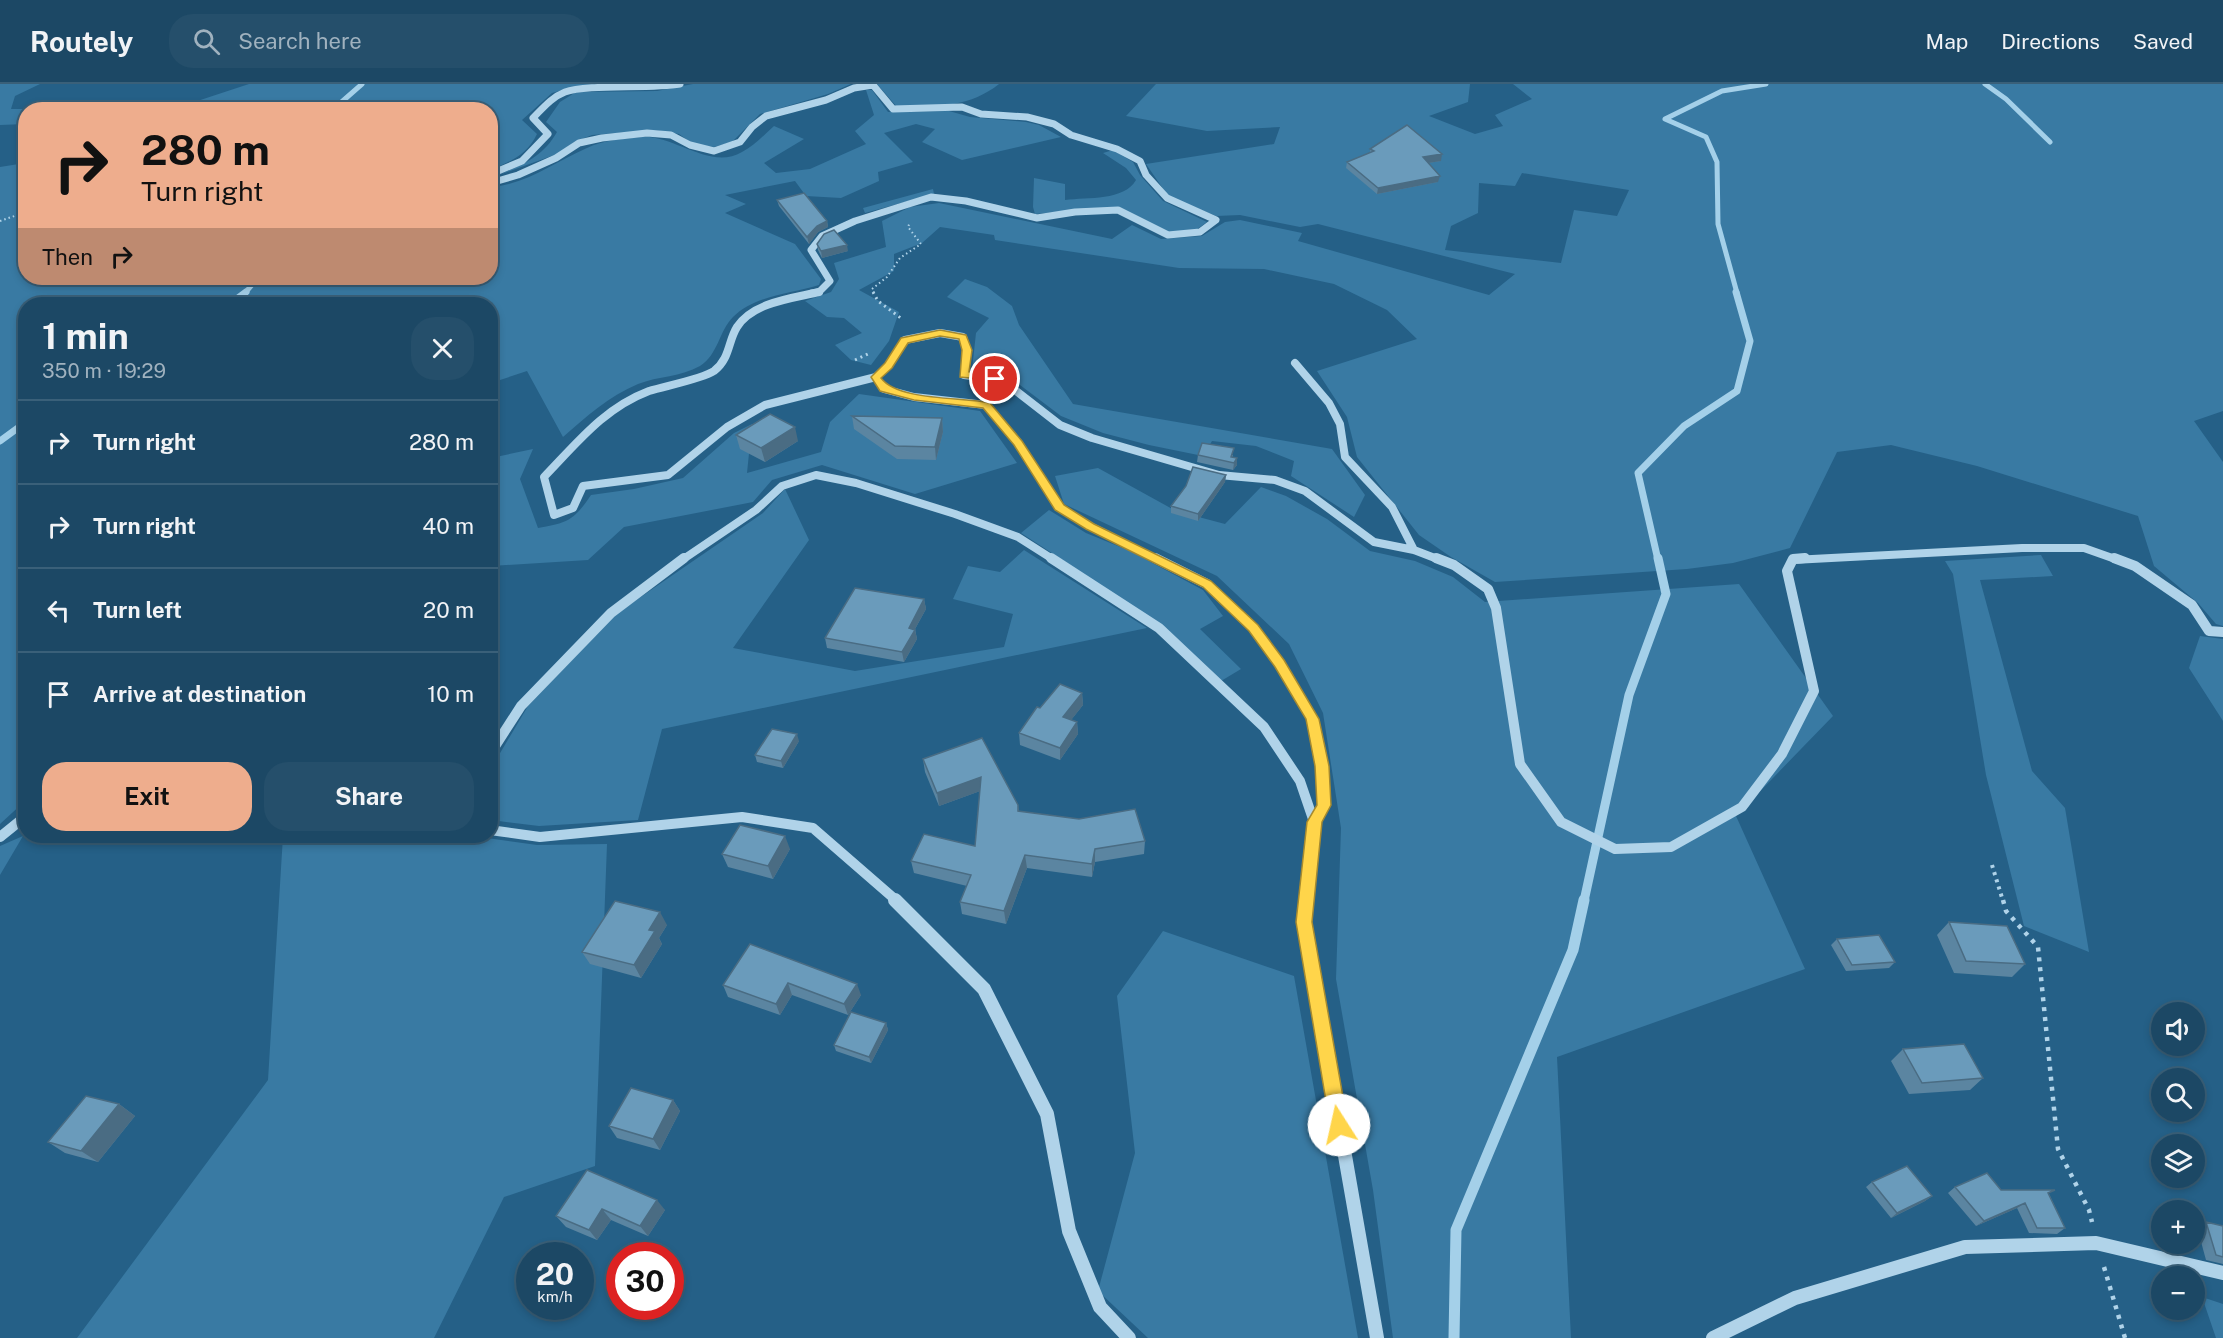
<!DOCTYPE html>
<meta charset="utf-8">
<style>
:root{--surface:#1c4865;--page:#254f6b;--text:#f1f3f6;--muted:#a0b2bf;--line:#3a6079;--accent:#eead8d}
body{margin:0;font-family:"Public Sans",sans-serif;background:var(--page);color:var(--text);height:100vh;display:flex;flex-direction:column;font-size:22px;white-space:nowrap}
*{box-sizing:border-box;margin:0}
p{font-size:20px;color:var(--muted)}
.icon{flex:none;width:33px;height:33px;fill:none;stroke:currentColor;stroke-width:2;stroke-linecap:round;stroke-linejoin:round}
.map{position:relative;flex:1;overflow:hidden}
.details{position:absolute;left:18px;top:213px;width:480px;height:546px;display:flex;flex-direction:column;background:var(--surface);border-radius:24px;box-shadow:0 3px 9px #0003,0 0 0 2px var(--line)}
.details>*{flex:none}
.banner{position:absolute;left:18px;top:18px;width:480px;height:183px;border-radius:24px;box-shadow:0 3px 9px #0003,0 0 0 2px var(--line);background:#eead8d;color:#111;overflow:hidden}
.fabs{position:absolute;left:2151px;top:918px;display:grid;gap:12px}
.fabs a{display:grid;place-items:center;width:54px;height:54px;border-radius:50%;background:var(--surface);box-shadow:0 3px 9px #0003,0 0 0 2px var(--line);font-size:30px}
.speed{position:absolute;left:516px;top:1158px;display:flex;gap:12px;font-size:30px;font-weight:700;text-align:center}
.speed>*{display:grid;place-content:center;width:78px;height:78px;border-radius:50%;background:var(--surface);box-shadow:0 3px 9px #0003,0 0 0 2px var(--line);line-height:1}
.speed small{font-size:15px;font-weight:400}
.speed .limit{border:9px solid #d22;background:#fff;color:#111}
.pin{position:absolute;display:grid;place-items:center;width:51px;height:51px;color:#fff;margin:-26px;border:3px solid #fff;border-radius:50%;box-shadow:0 2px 6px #0007}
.me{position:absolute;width:66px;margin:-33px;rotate:350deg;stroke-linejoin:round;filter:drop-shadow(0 0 4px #0008)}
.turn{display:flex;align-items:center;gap:21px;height:126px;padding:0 24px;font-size:27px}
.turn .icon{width:78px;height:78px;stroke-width:2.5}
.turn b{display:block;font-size:42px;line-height:51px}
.then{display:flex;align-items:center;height:57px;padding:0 24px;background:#0003;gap:12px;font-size:22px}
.round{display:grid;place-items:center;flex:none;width:63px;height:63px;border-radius:24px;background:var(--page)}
.overview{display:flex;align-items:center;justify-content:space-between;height:102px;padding:0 24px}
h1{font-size:36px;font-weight:700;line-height:45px}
.button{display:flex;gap:12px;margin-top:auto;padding:12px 24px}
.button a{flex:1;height:69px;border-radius:24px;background:var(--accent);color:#111;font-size:24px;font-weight:700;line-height:69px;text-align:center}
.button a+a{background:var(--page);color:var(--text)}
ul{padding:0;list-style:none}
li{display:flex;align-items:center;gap:18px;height:84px;padding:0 24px;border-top:2px solid var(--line)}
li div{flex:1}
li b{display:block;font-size:22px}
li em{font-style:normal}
header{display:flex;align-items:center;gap:36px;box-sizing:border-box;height:84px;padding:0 30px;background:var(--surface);border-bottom:2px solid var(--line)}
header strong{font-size:28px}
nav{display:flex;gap:33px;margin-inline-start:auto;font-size:21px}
.search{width:420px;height:54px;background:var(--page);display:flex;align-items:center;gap:15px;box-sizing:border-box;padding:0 21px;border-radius:24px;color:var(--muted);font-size:22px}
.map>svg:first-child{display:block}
</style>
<header>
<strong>Routely</strong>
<div class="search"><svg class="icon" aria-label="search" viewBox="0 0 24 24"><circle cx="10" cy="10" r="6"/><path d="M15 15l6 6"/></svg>Search here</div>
<nav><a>Map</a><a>Directions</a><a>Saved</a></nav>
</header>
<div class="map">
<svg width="2223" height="1254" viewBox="0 0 2223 1254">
<rect width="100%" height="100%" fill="#256087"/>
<path fill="#397aa3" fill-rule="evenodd" d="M0,0H40L15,12L11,25H122L26,26L25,40L0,41Z
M249,0H670L574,3L552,9L522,36L537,50C527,71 511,77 491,86L490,26H170Z
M693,0H851L828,10L760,30L732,58L714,63L693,60L679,50L655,46L592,51L574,58L557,70L496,92C522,81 543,73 557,48L546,38L560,18L576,8L657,7Z
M877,0H999C969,24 934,23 897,23Z
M1156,0H1470L1468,18L1429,32L1475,50L1503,42L1495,31L1532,15L1513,0H2223V327L2194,337L2223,378V542L2216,540L2198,519L2154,482L2138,432L1977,382L1891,361L1837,368L1790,464L1733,479L1687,485L1495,498L1451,473L1419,451L1357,373L1347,333L1317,287L1417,255L1387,226L1334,200L1264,185L1179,184L995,156L994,151L940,143L922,159L894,170V187L859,206L899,228L889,257L871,281L851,276L835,261L862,249L844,234L827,233L805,217L831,208L839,195L834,179L886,163L882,137L910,123L939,119L1112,155L1132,141L1161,155L1202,152L1225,138L1240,136L1302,149L1298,157L1489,211L1515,190L1318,140L1300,143L1240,131L1216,132L1168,112L1146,80L1274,60L1280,43L1207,47L1126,32ZM1522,89L1629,106L1617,132L1574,126L1561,179L1445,166L1451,142L1478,129L1479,99L1515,102Z
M866,6H872L888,28L949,27L970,33L1026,38L1039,41L1061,53L962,76L922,58L935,45L916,40L884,49L913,78L878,88L879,97L841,114L806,112L795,97L725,111L746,120L725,129L795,160L821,195L819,201C790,210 755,211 733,233C719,247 718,271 700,282C681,293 658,292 638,300C609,312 586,333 563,353L527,287L491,299L490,220H26L25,717L0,740V83L25,79L26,194H490L491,103C528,100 554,78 587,64C603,56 623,55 641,53C673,50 710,87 742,68C754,62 764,51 774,42L804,55L764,79L776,89L810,85L866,60L855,47L874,31Z
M1113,66L1133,78L1140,91L1163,117L1207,138L1196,146L1168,148L1116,123L1035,130L1033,123L1034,94L1065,100V116C1088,113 1124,117 1136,96L1126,84L1103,69Z
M933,105L934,110L865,129L863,124Z
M965,195L987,203L1012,222L1019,241L1073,320L1332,365L1365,411L1354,433L1291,392L1294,377L1256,362L1212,357L1203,372L1149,361L1103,349L1061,332L1008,292L972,286L976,249L989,234L947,213Z
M859,310L980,327L1017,379L915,410L822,381L772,396L753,418L624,443L588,476L491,482V374L533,365L520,395L538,444C568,439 574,436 591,411L634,405L683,394L734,349L752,340L747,389L821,368L830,338Z
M1098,384L1176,427L1225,440L1261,403L1286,412L1327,435L1370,467L1415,477L1453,493L1485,518L1739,500L1833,632L1736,732L1805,885L1557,973L1571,1254H1393L1373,1106L1336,895L1341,744L1323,629L1289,560L1217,492L1064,420L1055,392Z
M785,405L809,456L733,564L855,587L1004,563L1013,530L953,515L968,482L1000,488L1024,466L1147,544L662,645L638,736L539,742L491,736L490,686L528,622L616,530L763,429Z
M1049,426L1086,449L1130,467L1203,506L1223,532L1200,545L1241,585L1221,597L1084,490L1021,449Z
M2041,471L2053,492L1980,496L2032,687L2065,724L2089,868L2024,842L1986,691L1953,490L1945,477Z
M2200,552L2223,555V637L2189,584Z
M23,752L0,791V762Z
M283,752H473L537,761L607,760L595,1082L504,1113L434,1254H77L268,996Z
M1163,847L1294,892L1358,1254H1148L1098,1207L1135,1069L1117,912Z
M2202,1213L2223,1220V1254H2216Z"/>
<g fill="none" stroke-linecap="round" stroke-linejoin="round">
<path stroke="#a4d0e9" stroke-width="5" d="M1985,0L2006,15L2050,58
M338,26L337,22L362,0
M245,209L258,194
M1737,209L1718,140L1717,78L1706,53L1665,35L1722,7L1766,0"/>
<path stroke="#a4d0e9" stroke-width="7" d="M230,220L246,208
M0,357L26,338
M1658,476L1638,389L1684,342L1737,307L1750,257L1736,208"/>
<path stroke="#a4d0e9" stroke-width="9" d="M1584,817L1629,611L1666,510L1658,474"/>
<path stroke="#a4d0e9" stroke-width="11" d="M1454,1254L1456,1146L1573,866L1584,816"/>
<path stroke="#b0d3e9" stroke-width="2" stroke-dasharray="1.5 3" stroke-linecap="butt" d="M0,137L26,128
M245,194V200L278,194
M874,209L872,205L887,193L900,174L921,160L908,143L910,138"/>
<path stroke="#b0d3e9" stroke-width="3" stroke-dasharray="2 4" stroke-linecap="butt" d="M873,208L878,217L902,235
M855,276L870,269"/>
<path stroke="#b0d3e9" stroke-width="4" stroke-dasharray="3 4.5" stroke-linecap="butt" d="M1992,781L2003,817"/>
<path stroke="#b0d3e9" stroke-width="4.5" stroke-dasharray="4 6" stroke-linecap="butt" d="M2003,816L2006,827L2038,863L2058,1065L2089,1126L2092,1138
M2104,1183L2125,1254"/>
<path stroke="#b0d3e9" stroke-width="7" d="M680,0C650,5 587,0 565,8C552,13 543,24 533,34L548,50L522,77L491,90L494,98L518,91L556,74L579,59L602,54L647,49L671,51L690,61L714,67L740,58L752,43L766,32L826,16L854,4L873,1L893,25L962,23L981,30L1027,33L1054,40L1071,51L1117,65L1140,77L1146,91L1167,114L1216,136L1200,148L1168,151L1118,126L1075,128L1037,134L966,117L931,113L855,137L822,152L811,166L830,197L819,208L812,209"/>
<path stroke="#b0d3e9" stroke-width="8" d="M819,208C794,214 753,218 737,243C728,257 730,275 714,287C702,295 665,302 649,307C604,324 577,359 544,393L554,431L573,424L583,402L668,391L727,343L765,321L876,293L889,281L905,256L940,249L963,253L967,266L964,291L995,295L1011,303L1060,341L1092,354L1219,391L1275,396L1305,407L1374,458L1414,466L1440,476
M1295,279L1329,319L1340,340L1345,373L1392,423L1414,466
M876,293L884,305L914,313L986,321L1018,359L1059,423L1090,442L1158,476
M682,476L756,426L782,402L816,391L856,399L955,430L1018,453L1054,476
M1793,476L2022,464H2084L2118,476"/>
<path stroke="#b0d3e9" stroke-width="10" d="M1051,474L1159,544L1264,643L1300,697L1314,738L1324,721L1322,682L1312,635L1280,579L1253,544L1207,500L1155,474
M1436,474L1454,481L1488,505L1496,524L1520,680L1561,738L1615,765L1671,763L1742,723L1782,670L1814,607L1787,487L1793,475L1805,474
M2114,474L2135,482L2192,521L2209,547L2223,548
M490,670L521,622L611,529L684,474
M490,746L540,753L742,733L813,744L897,817
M0,753L26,732
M1306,817L1314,738"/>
<path stroke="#b0d3e9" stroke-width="14" d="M895,816L984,905L1047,1030L1069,1147L1100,1223L1129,1254
M1306,816L1304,838L1377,1254
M1713,1254L1795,1214L1965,1163L2096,1159L2223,1189"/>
</g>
<path fill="#5b85a1" d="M1370,65L1441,77L1428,79L1438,98L1377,110L1346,84L1347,78L1370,69Z
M777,116L827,137L828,143L818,148L809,160L779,122Z
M817,160L848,167L822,174L818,166Z
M852,332L942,334L943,348L936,376L897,375L854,345Z
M736,351L798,357L765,378L740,365Z
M1198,371H1233L1232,374L1237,381L1233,386L1197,378Z
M1226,391L1225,398L1198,437L1171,429V422Z
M924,515L926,525L915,545L917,555L904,578L827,564L825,554Z
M1082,609L1083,621L1071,636L1077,638L1078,650L1060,676L1020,661L1019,649L1040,624Z
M799,657L783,684L757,678L755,671Z
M923,675L1018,721L1019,727L1145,757L1144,770L1095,778L1092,793L1027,784L1006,840L962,830L960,818L967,802L914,789L911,777L975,762L980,707L939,722L925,688Z
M790,765L773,795L728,783L722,770Z
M1949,838L2025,880L2012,893L1954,889L1937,851Z
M667,841L659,854L662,860L641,894L590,880L582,868Z
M1837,855L1895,878L1889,884L1846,887L1831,861Z
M750,860L861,911L848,931L792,911L780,931L728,913L723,901Z
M886,939L888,946L871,979L836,967L834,961Z
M1903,965L1983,994L1970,1006L1909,1010L1891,977Z
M673,1016L680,1027L660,1066L617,1054L609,1042Z
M119,1020L135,1032L98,1078L65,1069L48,1058Z
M587,1086L665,1126L648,1152L611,1136L597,1156L566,1143L556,1132Z
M1872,1098L1932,1112L1925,1117L1891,1134L1866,1103Z
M1955,1103L2001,1106L2049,1110L2065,1144L2057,1150L2029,1149L2017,1124L1976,1142L1948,1109Z
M2206,1138L2223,1142V1180L2206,1176L2197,1143Z"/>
<path fill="#4a6c83" d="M1442,70L1441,77L1422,80L1423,73Z
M1440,92L1438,98L1377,110L1378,104Z
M827,137L828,143L818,148L809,160L807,153L817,142Z
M847,161L848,167L822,174L821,167Z
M942,334L943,348L936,376L935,363Z
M795,343L798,357L765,378L761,364Z
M1237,374V381L1233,386L1234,379Z
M1226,391L1225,398L1198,437V430Z
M924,515L926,525L910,554L909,544Z
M915,546L917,555L904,578L902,568Z
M1082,609L1083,621L1064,645L1063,633Z
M1077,638L1078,650L1060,676V664Z
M797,650L799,657L783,684L781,677Z
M981,693L983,706L939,722L937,709Z
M785,752L790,765L773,795L768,782Z
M1095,765V778L1092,793V780Z
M1025,771L1027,784L1006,840L1004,827Z
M660,828L667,841L659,854L662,860L641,894L634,881L649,846Z
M788,899L792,911L780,931L776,920Z
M857,900L861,911L848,931L844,920Z
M886,939L888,946L871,979L869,973Z
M673,1016L680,1027L660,1066L653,1055Z
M119,1020L135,1032L98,1078L81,1067Z
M1932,1112L1925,1117L1891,1134L1897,1129Z
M657,1116L665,1126L648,1152L640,1142Z
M2025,1119L2017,1124L1976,1142L1984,1137Z
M602,1125L611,1136L597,1156L589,1146Z"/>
<path fill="#6a9bbb" stroke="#4a6c83" stroke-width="1.5" d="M1407,41L1442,70L1423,73L1440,92L1378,104L1347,78L1374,67L1370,65Z
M804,109L827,137L817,142L807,153L777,116Z
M834,146L847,161L821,167L817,160L824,150Z
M770,330L795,343L761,364L736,351Z
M852,332L942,334L935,363L895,362Z
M1202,359L1234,364L1231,373L1237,374L1234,379L1198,371Z
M1193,383L1226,391L1198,430L1171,422L1186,402Z
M855,504L924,515L909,544L915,546L902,568L825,554Z
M1060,600L1082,609L1063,633L1077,638L1060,664L1019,649L1037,623L1040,624Z
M772,645L797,650L781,677L755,671Z
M982,654L1018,721V727L1079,735L1135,725L1145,757L1095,765L1092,780L1025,771L1004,827L960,818L971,791L911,777L924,750L975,762L981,693L937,709L923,675Z
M740,741L785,752L768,782L722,770Z
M615,817L660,828L649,846L655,847L634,881L582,868Z
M1949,838L2007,842L2025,880L1966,877Z
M1879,851L1895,878L1852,881L1837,855Z
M750,860L857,900L844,920L788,899L776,920L723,901Z
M851,928L886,939L869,973L834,961Z
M1964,960L1983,994L1922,999L1903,965Z
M631,1004L673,1016L653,1055L609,1042Z
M86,1012L119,1020L81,1067L48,1058Z
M1907,1082L1932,1112L1897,1129L1872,1098Z
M587,1086L657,1116L640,1142L602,1125L589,1146L556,1132Z
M1987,1089L2001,1106H2055L2048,1109L2065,1144H2037L2025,1119L1984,1137L1955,1103Z
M2206,1138L2223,1142V1173L2216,1171Z"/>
<path fill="#ffd54a" stroke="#a68a30" stroke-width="1.5" d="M940,246L966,251L972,266L969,288L999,293V297L960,293L962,266L959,255L940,252L908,259L892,284L881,294C898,317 962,313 990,319L1022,357L1064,421L1094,440L1211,497L1258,541L1284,576L1319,635L1329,682L1331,721L1322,738L1312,838L1348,1041L1345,1047L1339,1049L1333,1047L1330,1041L1296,838L1307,738L1317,721L1315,682L1306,635L1275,583L1249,547L1203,503L1086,445L1055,426L1014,361L983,324L914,316L880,307L871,293L885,279L901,254Z"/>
</svg>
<div class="fabs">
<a><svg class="icon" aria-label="sound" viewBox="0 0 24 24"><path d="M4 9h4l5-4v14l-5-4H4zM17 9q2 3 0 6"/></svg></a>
<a><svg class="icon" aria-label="search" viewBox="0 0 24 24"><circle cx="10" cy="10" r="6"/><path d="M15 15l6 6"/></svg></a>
<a><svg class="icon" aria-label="layers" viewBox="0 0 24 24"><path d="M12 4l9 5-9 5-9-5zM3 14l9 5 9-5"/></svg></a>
<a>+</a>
<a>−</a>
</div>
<div class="speed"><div>20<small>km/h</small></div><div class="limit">30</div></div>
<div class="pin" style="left:995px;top:295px;background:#d93025"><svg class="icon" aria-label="arrive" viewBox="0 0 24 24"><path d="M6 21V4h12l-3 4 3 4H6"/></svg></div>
<svg class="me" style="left:1339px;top:1041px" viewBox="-20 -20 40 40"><circle r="19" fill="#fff"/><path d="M0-13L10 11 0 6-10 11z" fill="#ffd54a"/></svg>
<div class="banner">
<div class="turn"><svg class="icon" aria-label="right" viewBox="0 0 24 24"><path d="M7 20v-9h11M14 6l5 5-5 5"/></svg><div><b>280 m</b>Turn right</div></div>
<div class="then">Then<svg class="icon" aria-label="right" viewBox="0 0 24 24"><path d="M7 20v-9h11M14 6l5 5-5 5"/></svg></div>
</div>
<section class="details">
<div class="overview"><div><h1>1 min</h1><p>350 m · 19:29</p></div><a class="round"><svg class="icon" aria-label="close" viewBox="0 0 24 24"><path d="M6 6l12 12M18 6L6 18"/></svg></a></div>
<ul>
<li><svg class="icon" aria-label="right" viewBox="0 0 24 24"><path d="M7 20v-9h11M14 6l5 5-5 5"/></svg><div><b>Turn right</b></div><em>280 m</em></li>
<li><svg class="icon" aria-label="right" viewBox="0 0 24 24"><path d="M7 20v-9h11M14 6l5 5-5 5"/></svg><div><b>Turn right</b></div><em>40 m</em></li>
<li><svg class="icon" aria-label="left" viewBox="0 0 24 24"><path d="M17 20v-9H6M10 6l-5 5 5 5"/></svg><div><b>Turn left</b></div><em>20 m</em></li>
<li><svg class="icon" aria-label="arrive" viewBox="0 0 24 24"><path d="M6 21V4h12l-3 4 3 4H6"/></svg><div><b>Arrive at destination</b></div><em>10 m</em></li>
</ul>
<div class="button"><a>Exit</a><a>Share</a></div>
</section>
</div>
